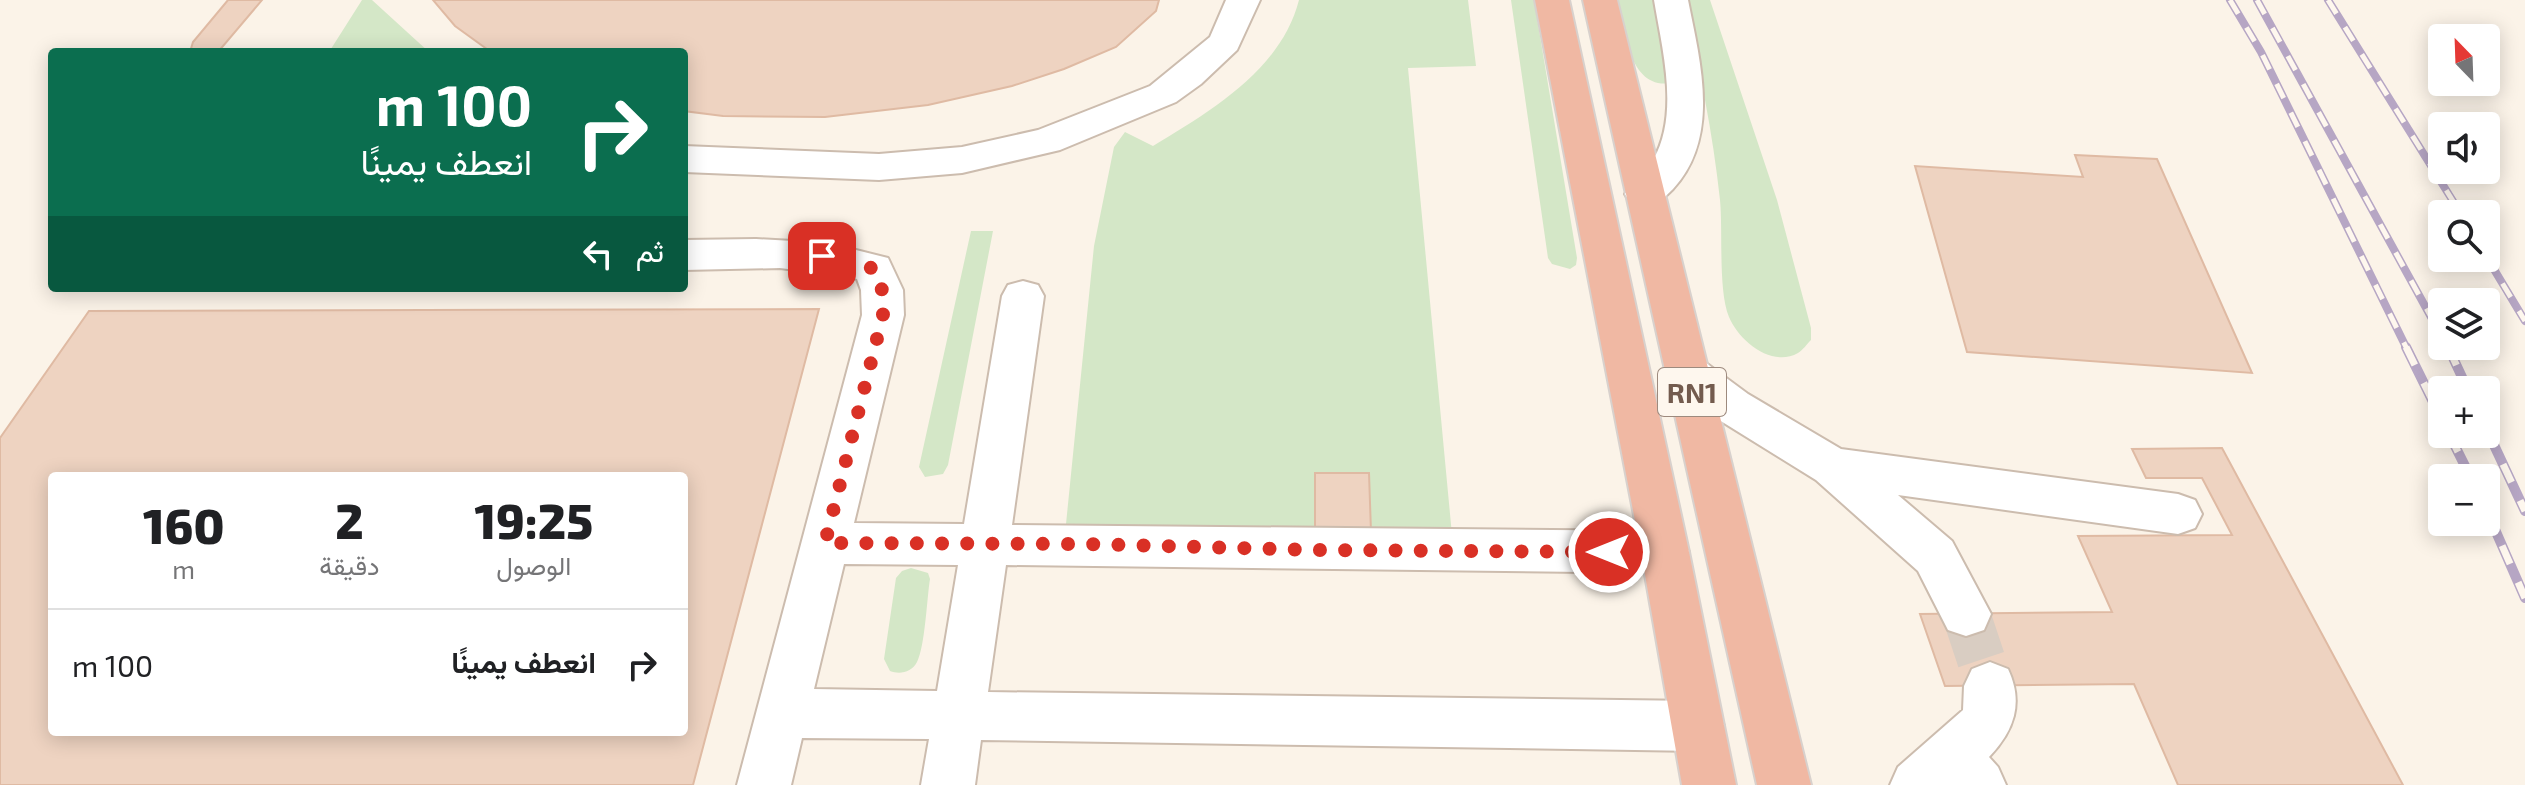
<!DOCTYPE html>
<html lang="ar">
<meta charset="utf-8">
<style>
:root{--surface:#fff;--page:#f2f2f2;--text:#202124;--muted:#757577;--line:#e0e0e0}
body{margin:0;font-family:"Exo 2",Vazirmatn,sans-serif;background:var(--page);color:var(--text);direction:rtl;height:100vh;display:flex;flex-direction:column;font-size:30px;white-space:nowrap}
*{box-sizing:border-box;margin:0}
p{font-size:26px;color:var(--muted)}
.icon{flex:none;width:44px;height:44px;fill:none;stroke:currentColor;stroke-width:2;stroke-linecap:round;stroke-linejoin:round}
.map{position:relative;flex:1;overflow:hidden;direction:ltr}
.side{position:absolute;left:48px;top:472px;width:640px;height:264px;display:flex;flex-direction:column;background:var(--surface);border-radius:8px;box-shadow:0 4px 20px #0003;direction:rtl}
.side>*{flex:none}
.banner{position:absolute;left:48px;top:48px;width:640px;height:244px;border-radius:8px;box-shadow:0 4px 20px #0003;direction:rtl;background:#0b6e4f;color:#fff;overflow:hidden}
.needle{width:52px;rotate:337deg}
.buttons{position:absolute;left:2428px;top:24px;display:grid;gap:16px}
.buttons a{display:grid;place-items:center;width:72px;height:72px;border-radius:8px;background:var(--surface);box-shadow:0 4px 20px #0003;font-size:40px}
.pin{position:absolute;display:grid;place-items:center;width:68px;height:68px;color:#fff;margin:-34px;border-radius:16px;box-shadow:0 4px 12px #0006}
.me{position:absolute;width:88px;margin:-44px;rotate:270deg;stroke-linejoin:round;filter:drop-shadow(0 0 6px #0008)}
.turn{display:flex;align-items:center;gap:28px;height:168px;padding:0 24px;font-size:36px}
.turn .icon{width:104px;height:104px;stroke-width:2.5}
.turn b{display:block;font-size:56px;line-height:68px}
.then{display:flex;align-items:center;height:76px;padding:0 24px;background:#0003;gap:16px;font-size:30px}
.eta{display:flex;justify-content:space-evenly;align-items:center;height:136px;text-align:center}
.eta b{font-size:48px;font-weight:800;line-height:56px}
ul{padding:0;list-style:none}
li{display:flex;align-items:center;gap:24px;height:112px;padding:0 24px;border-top:2px solid var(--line)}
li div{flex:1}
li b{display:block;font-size:30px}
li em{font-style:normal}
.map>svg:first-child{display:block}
</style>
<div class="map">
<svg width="2525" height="785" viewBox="0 0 2525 785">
<rect width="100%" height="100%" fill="#fbf3e8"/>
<path fill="#d4e7c7" d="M362,0H372L429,52H329Z
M1299,0H1468L1476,66L1408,68L1452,535L1371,532L1369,473H1315V531L1066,524L1094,246L1114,147L1125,132L1153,146C1211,111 1281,70 1299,0Z
M1511,0H1534L1577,258L1576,265L1570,269L1552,264L1548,258Z
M1618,0H1659L1671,83C1629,90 1624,29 1618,0Z
M1684,0H1710L1777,200L1811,328V340C1807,344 1803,350 1798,353C1772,368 1739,341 1729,317C1718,291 1723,231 1720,200C1713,133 1699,66 1684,0Z
M971,231H993L948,465L943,474L925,477L919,467Z
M911,568L928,573L930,579C927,597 925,647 917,662C912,672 900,675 890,671L884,659L896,578L902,571Z"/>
<path fill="#eed3c1" stroke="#dfbaa3" stroke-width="2" fill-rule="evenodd" d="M228,0H262L218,52H190L193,42Z
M433,0H1159L1156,11L1116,47L1064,69L1012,86L928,105L825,117L723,116L684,111V52H491L455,26Z
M2075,155L2157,159L2252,373L1967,352L1915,166L2083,177Z
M819,309L693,785H0V438L89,311ZM52,476H684V732H52Z
M2222,448L2403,785H2178L2134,684L1945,686L1920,614L2112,612L2078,536L2232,535L2202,478H2146L2132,449Z
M1315,473H1369L1371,532L1315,531Z"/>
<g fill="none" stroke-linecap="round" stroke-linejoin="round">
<path stroke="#d9cdc2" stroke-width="48" stroke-dasharray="48 24" stroke-linecap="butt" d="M1966,614L1990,686"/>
<g stroke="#ccbcae" stroke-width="4">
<path id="minor" d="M1226,0H1260L1237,50L1201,84L1176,102L1060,150L962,173L879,180L684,172V146L879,154L962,147L1038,130L1150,86L1210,37Z
M1654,0H1688C1700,61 1721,137 1673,189C1659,203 1651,209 1631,204L1625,194C1633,181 1646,173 1653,160C1680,114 1662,49 1654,0Z
M756,239L828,243L888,258L903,290L904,315L854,523L964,524L1002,296L1008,285L1023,281L1038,285L1044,296L1012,525L1665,531L1682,537L1689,552L1682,567L1665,573L1006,565L988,692L1698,701L1717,709L1724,726L1717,743L1698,751L981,740L975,785H921L929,739L802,738L791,785H737L862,315L861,290L857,279L850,277L780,268L684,270V240ZM844,564L958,565L937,691L814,689Z
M1687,355L1702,360L1748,394L1841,449L2178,494L2195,500L2202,514L2195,528L2178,534L1898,495L1952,541L1991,614L1984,630L1966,636L1948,630L1918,571L1816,480L1716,418L1672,384L1665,372L1672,360Z
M1990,662L2008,669C2024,703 2014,731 1989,757L1998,767L2006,785H1890L1898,767L1963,710L1964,686L1972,669Z"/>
</g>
<g stroke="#d8d1cd" stroke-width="4">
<path id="highway" d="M1535,0H1569L1689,552L1736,785H1682L1641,552Z
M1583,0H1617L1811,785H1757Z"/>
</g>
<use href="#minor" fill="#fff" fill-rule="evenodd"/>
<use href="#highway" fill="#f0b8a3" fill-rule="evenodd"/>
<g stroke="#b6a6c4" stroke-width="8">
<path id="rail-far1" d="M2230,0L2261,52L2407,349
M2257,0L2442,337
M2328,0L2461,214
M2486,256L2525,321
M2447,346L2448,349"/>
</g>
<g stroke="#b6a6c4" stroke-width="10">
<path id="rail" d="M2406,347L2442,420
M2448,347L2468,390
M2486,428L2525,511
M2449,434L2471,478
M2486,509L2525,598"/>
</g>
<use href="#rail-far1" stroke="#fef7ee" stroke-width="5" stroke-dasharray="16" stroke-linecap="butt"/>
<use href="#rail" stroke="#fef7ee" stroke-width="7" stroke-dasharray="20" stroke-linecap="butt"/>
</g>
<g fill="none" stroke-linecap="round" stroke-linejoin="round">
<path stroke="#d93025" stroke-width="14" stroke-dasharray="0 25.2" d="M822,256L852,261L874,269L882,290L883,315L825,543L1086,544L1316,550L1609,552"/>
</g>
<g text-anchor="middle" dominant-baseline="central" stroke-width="7" stroke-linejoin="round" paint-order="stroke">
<rect fill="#fef7ee" stroke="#9d8a7e" stroke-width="2" x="1658" y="368" width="68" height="48" rx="6"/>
<g font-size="28" font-weight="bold" fill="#735b4e">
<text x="1692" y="392">RN1</text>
</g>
</g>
</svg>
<div class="buttons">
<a><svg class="needle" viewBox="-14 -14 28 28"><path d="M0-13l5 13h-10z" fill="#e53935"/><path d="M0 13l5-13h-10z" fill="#757577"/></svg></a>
<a><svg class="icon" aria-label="sound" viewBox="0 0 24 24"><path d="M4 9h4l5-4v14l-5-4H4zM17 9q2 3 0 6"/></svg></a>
<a><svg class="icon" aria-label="search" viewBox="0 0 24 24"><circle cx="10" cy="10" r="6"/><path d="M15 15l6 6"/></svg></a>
<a><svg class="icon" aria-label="layers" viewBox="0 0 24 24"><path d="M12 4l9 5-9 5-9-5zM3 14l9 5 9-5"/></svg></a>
<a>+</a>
<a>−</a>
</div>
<div class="pin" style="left:822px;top:256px;background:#d93025"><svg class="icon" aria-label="arrive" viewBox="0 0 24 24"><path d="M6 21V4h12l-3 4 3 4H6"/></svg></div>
<svg class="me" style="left:1609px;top:552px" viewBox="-20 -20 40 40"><circle r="17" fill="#d93025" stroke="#fff" stroke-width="3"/><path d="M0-11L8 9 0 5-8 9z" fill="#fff"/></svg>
<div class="banner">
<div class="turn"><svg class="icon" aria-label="right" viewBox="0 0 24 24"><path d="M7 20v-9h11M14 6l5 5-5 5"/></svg><div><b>100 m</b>انعطف يمينًا</div></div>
<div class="then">ثم<svg class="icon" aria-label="left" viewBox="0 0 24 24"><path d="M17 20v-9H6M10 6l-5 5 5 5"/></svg></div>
</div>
<section class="side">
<div class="eta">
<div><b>19:25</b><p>الوصول</p></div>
<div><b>2</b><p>دقيقة</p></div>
<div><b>160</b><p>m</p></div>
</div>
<ul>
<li><svg class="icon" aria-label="right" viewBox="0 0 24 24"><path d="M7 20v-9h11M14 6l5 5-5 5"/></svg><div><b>انعطف يمينًا</b></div><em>100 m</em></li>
</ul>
</section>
</div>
